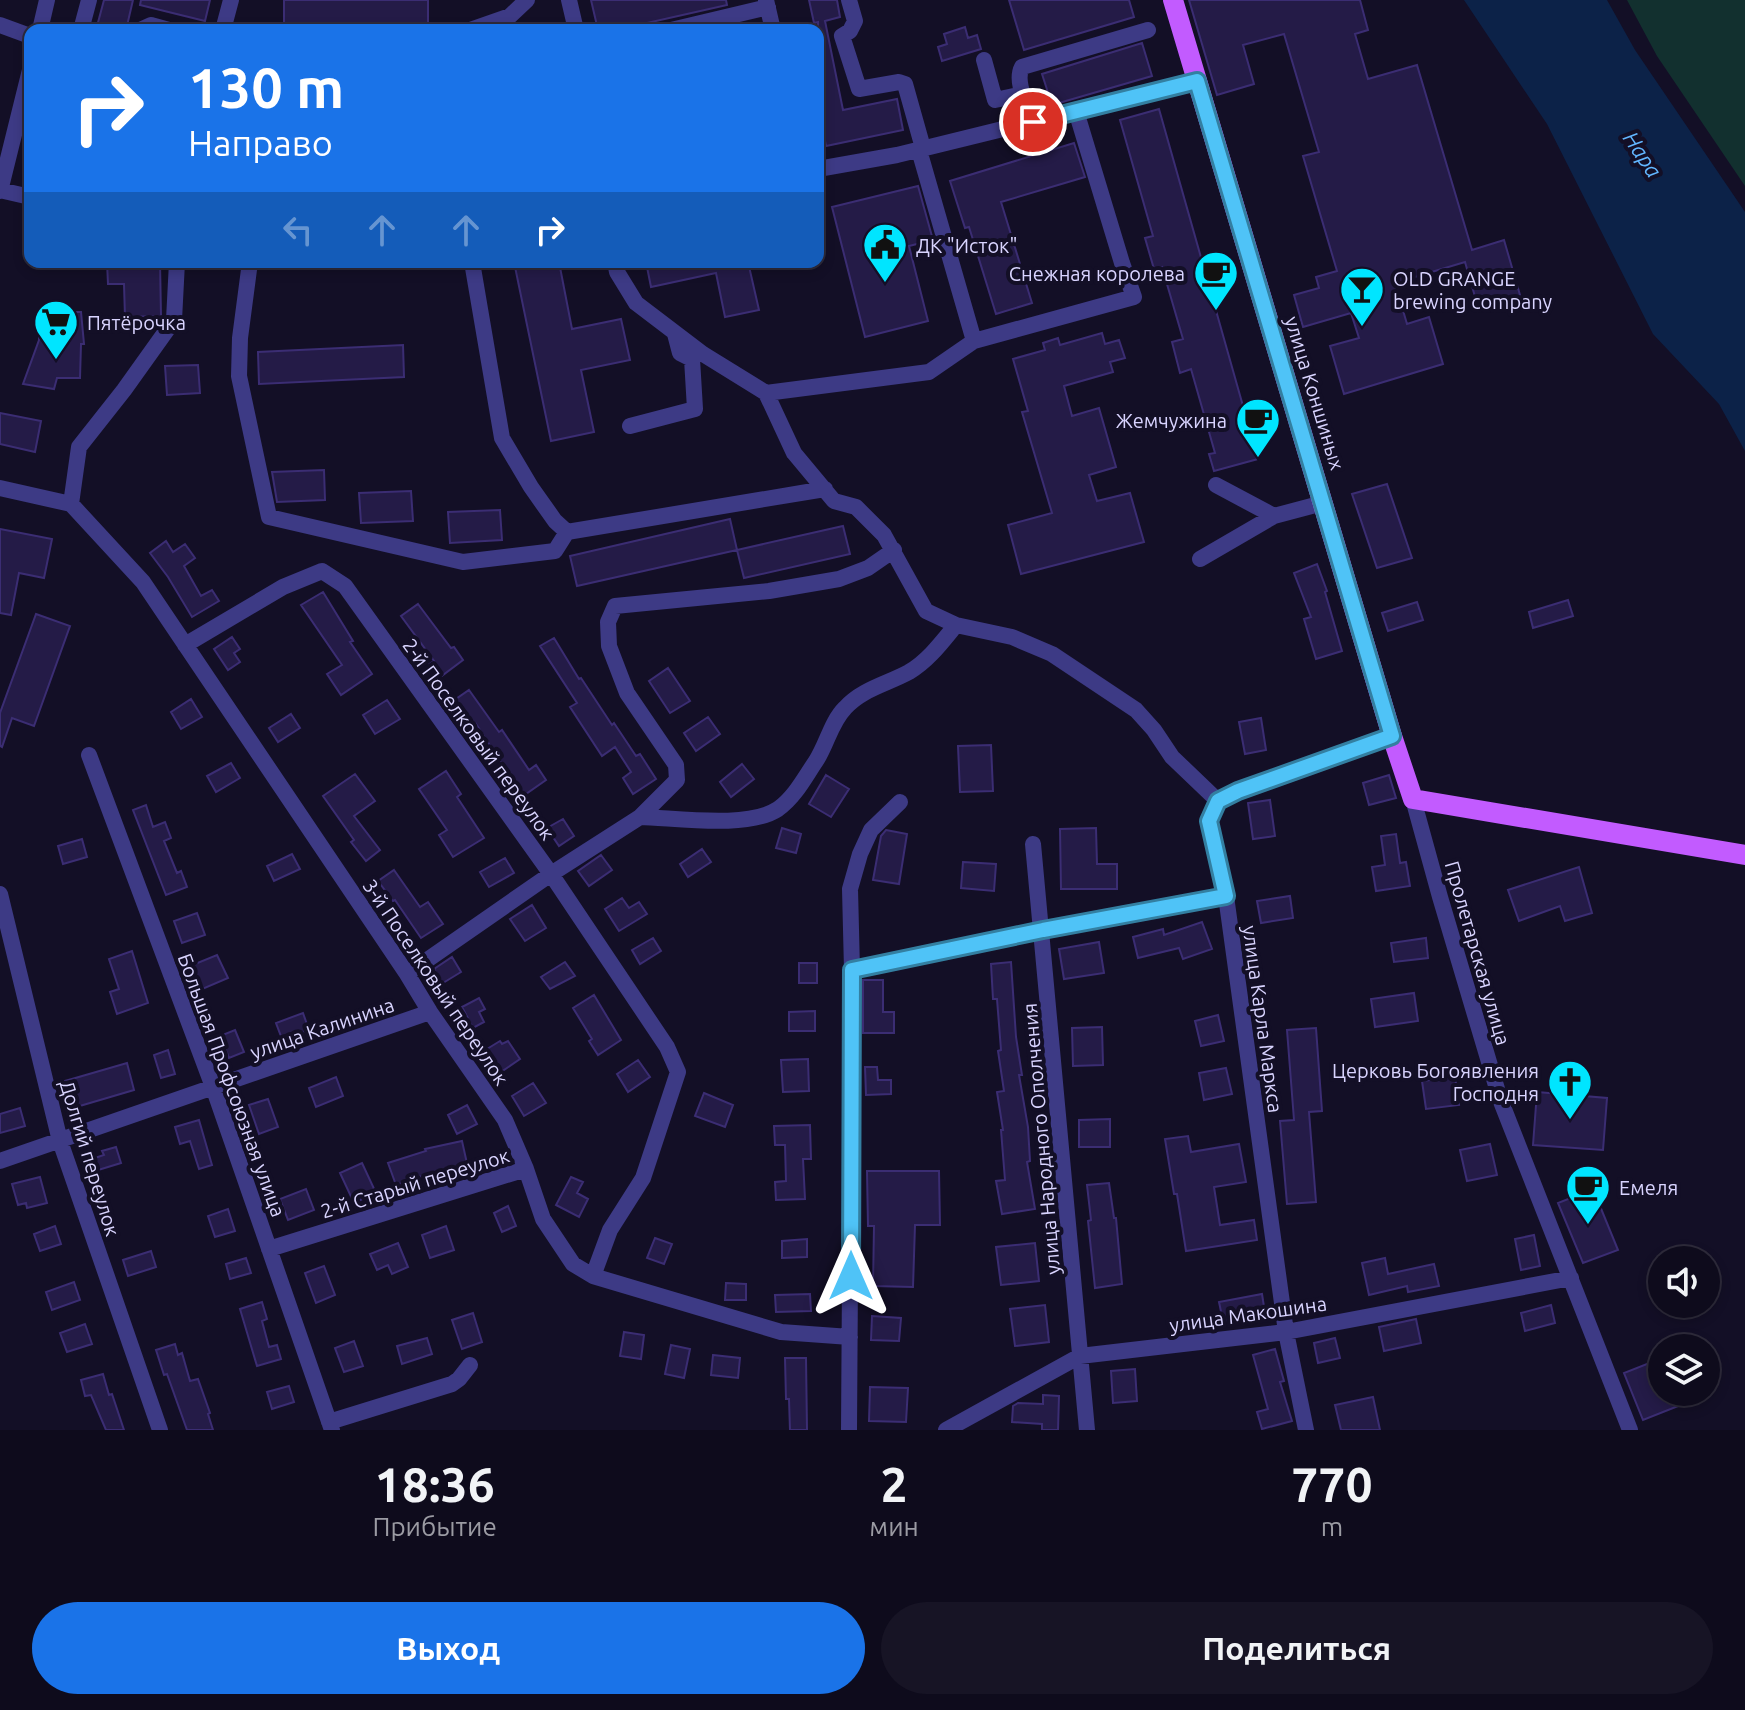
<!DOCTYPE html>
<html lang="ru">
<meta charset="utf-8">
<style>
:root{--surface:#0e0b1c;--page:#171425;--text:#f1f3f6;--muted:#9b9ba3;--line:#2e2b3b;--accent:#1a73e8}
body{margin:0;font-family:Ubuntu,sans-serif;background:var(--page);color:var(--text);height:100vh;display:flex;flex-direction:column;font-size:30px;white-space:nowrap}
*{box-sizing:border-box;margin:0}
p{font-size:26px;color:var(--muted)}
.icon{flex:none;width:44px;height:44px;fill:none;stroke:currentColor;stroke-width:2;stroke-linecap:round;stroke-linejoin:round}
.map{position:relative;height:1430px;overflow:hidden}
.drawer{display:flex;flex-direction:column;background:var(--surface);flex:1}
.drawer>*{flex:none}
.top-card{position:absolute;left:24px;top:24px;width:800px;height:244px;border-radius:16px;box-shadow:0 4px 12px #0003,0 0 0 2px var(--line);background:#1a73e8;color:#fff;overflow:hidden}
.buttons{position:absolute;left:1648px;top:1246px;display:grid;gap:16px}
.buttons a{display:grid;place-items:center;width:72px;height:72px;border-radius:50%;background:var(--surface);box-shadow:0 4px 12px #0003,0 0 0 2px var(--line);font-size:40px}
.pin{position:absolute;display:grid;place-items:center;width:68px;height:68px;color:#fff;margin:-34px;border:4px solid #fff;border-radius:50%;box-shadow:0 2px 8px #0007}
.me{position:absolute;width:88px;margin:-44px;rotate:0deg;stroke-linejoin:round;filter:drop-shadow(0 0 6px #0008)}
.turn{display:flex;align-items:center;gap:28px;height:168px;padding:0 32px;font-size:36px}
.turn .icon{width:104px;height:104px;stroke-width:2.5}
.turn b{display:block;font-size:56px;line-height:68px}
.lanes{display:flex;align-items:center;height:76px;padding:0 32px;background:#0003;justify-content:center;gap:40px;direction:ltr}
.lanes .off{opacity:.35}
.eta{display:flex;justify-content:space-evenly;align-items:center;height:136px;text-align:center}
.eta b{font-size:48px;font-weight:600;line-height:56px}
.button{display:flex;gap:16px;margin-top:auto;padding:16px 32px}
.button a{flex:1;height:92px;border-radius:48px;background:var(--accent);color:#fff;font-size:32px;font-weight:600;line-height:92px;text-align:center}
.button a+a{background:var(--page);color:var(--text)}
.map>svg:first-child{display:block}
</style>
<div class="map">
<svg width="1745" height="1430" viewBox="0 0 1745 1430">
<rect width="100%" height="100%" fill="#130f26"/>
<path fill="#12302f" d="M1627,0H1745V186L1657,56Z"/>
<path fill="#0c2248" d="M1464,0H1607L1635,50L1745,212V451L1719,404L1653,334L1547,124Z"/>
<path fill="#241b47" stroke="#3b2d73" stroke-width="2" d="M104,0H133L126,30H96Z
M141,0H210L205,21L140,5Z
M284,0H428V24L284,27Z
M591,0H726L727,5L616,30H598Z
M809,0H837L840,17L825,21L843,110L897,99L903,130L826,146L820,115H818V22L814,23Z
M1009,0H1129L1134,17L1024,50Z
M1189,0H1360L1368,30L1355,34L1368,79L1417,65L1472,250L1504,240L1520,295L1478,307L1465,262L1395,283L1407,324L1429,317L1443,364L1344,394L1330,346L1359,338L1351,313L1303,327L1294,295L1319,288L1316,277L1337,271L1303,156L1319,152L1284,34L1243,45L1254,84L1217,95Z
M965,27L968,38L977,35L981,49L942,61L938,47L947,44L944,34Z
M1142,43L1152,76L1052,105L1042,74Z
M1159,109L1258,459L1214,471L1209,454L1215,453L1191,369L1180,373L1172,342L1183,339L1162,267L1154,269L1145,238L1153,236L1120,120Z
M1074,143L1085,177L1001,202L1032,303L996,314L969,227L965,228L950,181Z
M918,186L933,240L909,246L928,321L865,337L832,207Z
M107,262H160L161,316L125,317L124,284H108Z
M514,262H559L572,329L621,319L630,360L581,370L594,432L551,441Z
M646,262H748L759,310L725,317L716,273L651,287Z
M39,312H81L84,344H81L80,378H57L54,389L23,384L39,340Z
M1102,333L1105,344L1119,340L1125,358L1110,362L1113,372L1064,386L1072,416L1099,408L1116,467L1089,475L1097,501L1130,493L1144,542L1021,574L1008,525L1052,513L1022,412L1028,411L1013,359L1045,350L1043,343L1058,338L1060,345Z
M403,345L404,377L259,384L258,352Z
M198,365L200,393L167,395L165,366Z
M0,413L41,421L35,452L0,444Z
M324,470L325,500L277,502L272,472Z
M1387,484L1412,558L1377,568L1352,494Z
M411,491L413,521L361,523L359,493Z
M500,510L502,540L450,543L448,512Z
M730,519L737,550L577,586L570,556Z
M843,526L850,554L744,578L737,550Z
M0,529L52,539L44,578L19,573L11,615L0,613Z
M166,541L173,552L185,544L195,558L184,566L201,596L212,590L219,601L192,617L168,577L150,553Z
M1317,564L1327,591L1325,592L1342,651L1316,659L1304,619L1311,617L1294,573Z
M323,592L353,641L350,642L372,674L341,695L327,674L342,665L301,605Z
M1568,600L1573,616L1533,628L1529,612Z
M1417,602L1423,620L1388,631L1382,613Z
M418,604L451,648L454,647L463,660L439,678L429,664L434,661L401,616Z
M36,614L70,626L34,726L12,718L2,747L0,746V713Z
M232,637L240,649L234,653L240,662L228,670L214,649Z
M554,638L579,679L581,678L612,725L614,723L636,756L640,754L656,779L633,794L623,778L631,772L615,747L602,756L570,707L577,703L540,646Z
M668,668L690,701L670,713L649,681Z
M469,690L499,732L502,730L529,770L536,765L546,780L523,796L476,724L472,727L453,701Z
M191,699L202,717L181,729L171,712Z
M387,700L400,719L375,734L363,715Z
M291,714L300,728L278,742L269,728Z
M708,717L720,734L696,751L684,733Z
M1261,718L1266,750L1245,754L1239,722Z
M991,745L993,791L960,792L958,746Z
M231,763L240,778L216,792L207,776Z
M742,764L754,779L731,797L720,782Z
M446,771L461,794L457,797L484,838L453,857L439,835L447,830L419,789Z
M355,774L375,801L354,816L380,850L366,861L351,842L354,840L323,796Z
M826,775L849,789L831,817L809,804Z
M1389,775L1396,798L1369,805L1363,783Z
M1270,800L1275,836L1253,839L1248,803Z
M146,805L153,827L165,822L171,838L164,841L177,873L181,871L187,887L166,895L133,810Z
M563,819L574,836L559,846L547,828Z
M782,828L801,834L796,853L776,848Z
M1096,828L1097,864H1117V889H1061L1060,829Z
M886,830L907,834L899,884L873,880L881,836Z
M1396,834L1400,863L1406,862L1410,886L1376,891L1372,867L1385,865L1381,836Z
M82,839L87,857L63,864L58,846Z
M702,849L711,862L688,877L680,864Z
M292,854L300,869L274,881L267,866Z
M601,855L612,870L589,886L578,871Z
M505,858L514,873L489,887L480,872Z
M963,862L996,864L994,891L961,888Z
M1579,867L1592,913L1565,921L1560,906L1519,921L1508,890Z
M394,870L420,907L428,902L443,924L421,938L395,900L393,901L378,881Z
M1290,896L1293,918L1261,923L1257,901Z
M622,898L629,908L639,902L647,914L619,931L605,909Z
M532,905L546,928L525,941L510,919Z
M197,913L205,935L182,943L174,921Z
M1202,922L1212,949L1183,959L1179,948L1138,958L1133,937L1163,929L1164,935Z
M653,938L661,951L640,964L632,950Z
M1426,938L1428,958L1394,962L1391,943Z
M1099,942L1104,973L1064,979L1059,949Z
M132,951L148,1003L117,1014L110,992L119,989L109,959Z
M217,955L228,978L200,990L190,966Z
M452,957L461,972L443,983L434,969Z
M565,962L575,976L550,989L541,977Z
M1011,962L1016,1037L1022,1075H1019L1028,1127L1030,1161L1027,1162L1035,1209L1002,1214L996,1181L1005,1180L1001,1130H1003L997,1092L1004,1091L998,1051L1001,1050L997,999H993L991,964Z
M799,963H817V983H799Z
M863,980H883V1012H894V1033H863Z
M1414,993L1418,1021L1375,1027L1371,999Z
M594,995L621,1040L598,1055L589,1041L592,1039L573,1008Z
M479,998L485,1009L479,1012L484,1022L473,1028L462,1007Z
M815,1011V1031H789V1012Z
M303,1013L309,1030L282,1039L276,1023Z
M1218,1015L1224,1041L1201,1046L1195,1021Z
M1102,1027L1103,1065L1073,1066L1072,1028Z
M1316,1028L1322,1111L1309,1112L1316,1202L1287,1204L1280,1121L1294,1120L1287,1030Z
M235,1030L244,1052L229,1058L220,1036Z
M500,1041L502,1044L508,1041L520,1059L501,1072L487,1049Z
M168,1050L175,1074L161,1078L154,1055Z
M808,1059L809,1091L783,1092L781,1060Z
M638,1060L650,1077L628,1092L617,1074Z
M127,1063L134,1090L73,1108L65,1081Z
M865,1067H877L878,1080H891V1094L866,1095Z
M1226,1068L1232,1094L1204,1100L1199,1073Z
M336,1077L343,1096L316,1107L309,1088Z
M1455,1077L1459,1105L1426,1109L1422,1081Z
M533,1083L546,1103L524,1116L512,1096Z
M1537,1092L1607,1098L1603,1150L1533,1145Z
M704,1093L733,1105L725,1127L695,1116Z
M268,1099L278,1127L259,1134L249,1105Z
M467,1105L477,1124L457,1134L448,1115Z
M20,1108L25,1126L0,1133V1114Z
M1110,1119V1147H1079V1120Z
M199,1120L212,1165L199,1169L190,1141L180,1144L175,1127Z
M810,1125L811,1159H803L805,1199L776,1200L775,1182L786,1181L785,1145H775L774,1126Z
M1188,1136L1191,1152L1239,1144L1246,1182L1214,1187L1220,1225L1254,1220L1257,1240L1186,1251L1177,1194H1174L1165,1139Z
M462,1141L468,1168L431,1176V1173L396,1185L388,1163L426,1151L425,1149Z
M1490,1144L1497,1175L1467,1181L1460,1150Z
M116,1147L121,1163L95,1171L92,1159L104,1155L102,1151Z
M362,1163L376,1193L354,1203L340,1173Z
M867,1171H939L940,1225H915L913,1287L873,1286L874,1226H868Z
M40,1177L47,1203L27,1208L26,1203L18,1205L12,1184Z
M571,1177L583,1182L577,1193L588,1199L579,1217L556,1205Z
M1109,1183L1114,1218H1116L1122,1284L1095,1288L1088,1221L1091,1220L1087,1185Z
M306,1189L314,1210L288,1220L280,1199Z
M1593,1189L1618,1250L1583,1263L1558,1203Z
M508,1206L516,1226L502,1232L494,1213Z
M228,1209L235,1231L215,1237L208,1216Z
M55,1226L61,1244L40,1251L34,1234Z
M446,1226L454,1250L430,1258L422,1235Z
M1534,1235L1540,1266L1521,1270L1515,1239Z
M655,1238L672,1244L664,1264L647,1258Z
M807,1239V1257L782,1258V1241Z
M398,1243L408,1267L392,1274L388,1265L377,1270L370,1254Z
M1035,1243L1039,1281L1001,1285L996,1247Z
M151,1251L156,1267L128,1276L123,1260Z
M246,1258L251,1273L230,1279L226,1264Z
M1385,1258L1388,1274L1434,1264L1439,1286L1408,1292L1407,1286L1369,1295L1362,1263Z
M324,1266L335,1295L316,1303L305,1273Z
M74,1282L80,1300L52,1310L46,1292Z
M726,1283L746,1284V1300H725Z
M810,1294L811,1311L776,1312L775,1295Z
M1262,1294L1265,1313L1223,1321L1219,1302Z
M262,1302L267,1319L262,1321L269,1347L277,1345L281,1359L257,1366L240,1309Z
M1045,1305L1049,1342L1015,1346L1010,1309Z
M1551,1305L1555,1323L1525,1331L1521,1313Z
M473,1313L482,1342L462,1349L452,1320Z
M872,1316L901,1318L899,1341L871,1340Z
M1416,1319L1421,1343L1384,1351L1379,1327Z
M85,1324L92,1344L67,1352L60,1333Z
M624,1332L644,1335L641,1359L620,1356Z
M427,1338L432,1354L402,1364L397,1346Z
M1335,1338L1340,1358L1318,1363L1314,1343Z
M354,1341L363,1366L344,1372L335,1348Z
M175,1344L178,1355L182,1353L190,1381L198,1379L210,1413L208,1414L213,1430H187L167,1374L164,1375L156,1350Z
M671,1345L690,1349L684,1378L665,1374Z
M1275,1349L1284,1381L1280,1382L1292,1421L1262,1429L1257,1412L1268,1409L1253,1355Z
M713,1355L740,1358L738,1378L711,1375Z
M785,1358H806L807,1430H790L789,1399H786Z
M1657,1360L1662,1372V1392L1711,1393L1643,1420L1624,1373Z
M1135,1369L1137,1401L1113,1403L1111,1371Z
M103,1374L109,1395L112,1394L124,1430H106L91,1395L85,1396L81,1380Z
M289,1386L294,1402L272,1409L267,1392Z
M870,1387L908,1388L906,1422L869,1421Z
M1043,1395L1059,1396L1058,1430H1042V1424L1012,1422L1013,1406L1018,1403L1043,1404Z
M1373,1397L1380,1430H1341L1335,1405Z"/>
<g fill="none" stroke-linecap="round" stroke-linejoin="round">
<path stroke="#3d3a85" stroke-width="16" d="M569,0L576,30
M766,0L773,30
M849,0L855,21L850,31L842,36L859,89L899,82L905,84L923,148
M0,25L30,36
M40,30L47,0
M81,30L89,0
M140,30L151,25L169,30
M223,30L231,0
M470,30L510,16L527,0
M671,30L768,7
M984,60L995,100L1024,94
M1033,122C1028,106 1014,82 1022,67L1148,30
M919,150L974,341
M818,169L897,155L1197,81
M0,190L30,197
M0,191L30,70
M250,262L240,338L239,376L269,517L463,562L555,551L567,532
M472,262L502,438L531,487L555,521L567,532L825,489
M615,262L617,272L636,303L703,354L766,393L794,453L834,501L856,507L884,535L926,611L956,625L1012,637L1052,654L1136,710L1154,730L1172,757L1218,801
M766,393L929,372L974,341L1134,297L1122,263L1076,111
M630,426L695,409L692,359L680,353L675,334
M1216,485L1274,516L1323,503
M0,488L71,504
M71,504L143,582L407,974L430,1012L505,1120L526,1169L543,1219L573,1264L593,1276L781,1332L850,1337
M71,504L79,447L124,390L174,320L177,262
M1200,559L1274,516
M185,645L283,587L322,571L345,586L551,874L667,1047L678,1072L643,1178L610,1230L593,1276
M89,755L213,1087L332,1430
M1413,799L1440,897L1500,1099L1630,1430
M640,817C677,818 748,829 778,809C795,797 805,777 816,761C827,744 831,722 845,708C862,689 887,684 909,672C928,661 942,642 956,625
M1033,844L1087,1430
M0,894L60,1141L160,1430
M852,970L1043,930L1226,896
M407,974L551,874L640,817L677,780L676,765L627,693L609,646L608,622L615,606L769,591L839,579L868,568L894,550
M0,1161L430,1012
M269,1249L526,1169
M329,1422L452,1384L459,1379L470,1365
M849,1430L852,970L850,889L860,854L871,830L900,802
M946,1430L1080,1356L1286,1332L1571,1278
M1306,1430L1286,1332L1226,896L1209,821L1218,801L1238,791L1392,736"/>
<path stroke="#c25bff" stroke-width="20" d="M1173,0L1392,736L1413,799L1745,855"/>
</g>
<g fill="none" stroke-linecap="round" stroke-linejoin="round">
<g stroke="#337fa1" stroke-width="20">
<path id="route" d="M851,1276L852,970L1043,930L1226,896L1209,821L1218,801L1238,791L1392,736L1197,81L1033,122"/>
</g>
<use href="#route" stroke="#4fc3f7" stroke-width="14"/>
</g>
<defs>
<g id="civic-pin" transform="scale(2.3)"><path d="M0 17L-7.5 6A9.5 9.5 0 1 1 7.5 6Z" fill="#00e5ff" stroke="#130f26"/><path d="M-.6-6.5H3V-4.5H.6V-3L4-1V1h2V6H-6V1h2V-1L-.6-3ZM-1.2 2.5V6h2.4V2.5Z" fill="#111"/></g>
<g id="cafe-pin" transform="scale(2.3)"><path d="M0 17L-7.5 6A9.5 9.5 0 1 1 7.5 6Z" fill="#00e5ff" stroke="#130f26"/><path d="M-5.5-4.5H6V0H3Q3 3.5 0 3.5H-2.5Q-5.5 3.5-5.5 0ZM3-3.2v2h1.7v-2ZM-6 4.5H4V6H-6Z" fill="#111"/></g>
<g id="bar-pin" transform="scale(2.3)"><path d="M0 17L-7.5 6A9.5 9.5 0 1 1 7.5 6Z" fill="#00e5ff" stroke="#130f26"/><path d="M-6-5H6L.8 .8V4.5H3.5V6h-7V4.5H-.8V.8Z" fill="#111"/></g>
<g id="supermarket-pin" transform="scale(2.3)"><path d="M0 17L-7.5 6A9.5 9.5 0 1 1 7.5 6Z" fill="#00e5ff" stroke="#130f26"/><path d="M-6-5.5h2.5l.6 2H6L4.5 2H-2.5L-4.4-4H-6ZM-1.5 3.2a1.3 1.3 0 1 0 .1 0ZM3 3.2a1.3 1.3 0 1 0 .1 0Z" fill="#111"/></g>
<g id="church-pin" transform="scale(2.3)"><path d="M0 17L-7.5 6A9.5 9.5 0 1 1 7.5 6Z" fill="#00e5ff" stroke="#130f26"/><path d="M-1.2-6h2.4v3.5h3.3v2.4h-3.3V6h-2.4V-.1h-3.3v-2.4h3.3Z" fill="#111"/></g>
</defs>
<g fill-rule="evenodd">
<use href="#civic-pin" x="885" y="245"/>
<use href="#cafe-pin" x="1216" y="273"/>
<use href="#bar-pin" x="1362" y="289"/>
<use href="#supermarket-pin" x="56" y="322"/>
<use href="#cafe-pin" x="1258" y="420"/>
<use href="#church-pin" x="1570" y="1082"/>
<use href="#cafe-pin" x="1588" y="1187"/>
</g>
<g text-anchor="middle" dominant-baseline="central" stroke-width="8" stroke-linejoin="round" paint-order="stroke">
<g font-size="20" fill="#d9d4ff" stroke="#130f26" text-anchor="start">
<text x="916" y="245">ДК "Исток"</text>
<text x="1185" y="273" text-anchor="end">Снежная королева</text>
<text x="1393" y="278">OLD GRANGE<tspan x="1393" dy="23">brewing company</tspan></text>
<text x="87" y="322">Пятёрочка</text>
<text x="1227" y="420" text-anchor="end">Жемчужина</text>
<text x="1539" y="1070" text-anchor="end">Церковь Богоявления<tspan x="1539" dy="23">Господня</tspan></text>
<text x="1619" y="1187">Емеля</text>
</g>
<g font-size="20" fill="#d9d4ff" stroke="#130f26">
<text transform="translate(1315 393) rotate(73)">улица Коншиных</text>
<text transform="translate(479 739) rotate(54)">2-й Поселковый переулок</text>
<text transform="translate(1478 953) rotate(74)">Пролетарская улица</text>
<text transform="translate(436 982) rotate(56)">3-й Поселковый переулок</text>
<text transform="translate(1263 1019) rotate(82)">улица Карла Маркса</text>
<text transform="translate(322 1028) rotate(-19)">улица Калинина</text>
<text transform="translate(232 1085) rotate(70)">Большая Профсоюзная улица</text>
<text transform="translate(1041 1139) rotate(-95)">улица Народного Ополчения</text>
<text transform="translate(90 1158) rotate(73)">Долгий переулок</text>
<text transform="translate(415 1183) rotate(-17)">2-й Старый переулок</text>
<text transform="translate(1248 1314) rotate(-8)">улица Макошина</text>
</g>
<g font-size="22" font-style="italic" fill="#62b6ff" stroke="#130f26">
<text transform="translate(1643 154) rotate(56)">Нара</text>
</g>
</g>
</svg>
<div class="buttons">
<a><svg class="icon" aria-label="sound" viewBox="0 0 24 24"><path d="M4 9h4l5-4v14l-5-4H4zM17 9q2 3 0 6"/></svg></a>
<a><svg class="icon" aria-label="layers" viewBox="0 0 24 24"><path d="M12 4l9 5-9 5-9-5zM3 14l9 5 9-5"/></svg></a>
</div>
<div class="pin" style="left:1033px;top:122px;background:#d93025"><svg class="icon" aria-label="arrive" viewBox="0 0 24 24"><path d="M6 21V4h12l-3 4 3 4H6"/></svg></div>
<svg class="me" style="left:851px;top:1276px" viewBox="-20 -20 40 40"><path d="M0-17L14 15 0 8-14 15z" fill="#4fc3f7" stroke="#fff" stroke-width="4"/></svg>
<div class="top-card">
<div class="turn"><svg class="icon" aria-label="right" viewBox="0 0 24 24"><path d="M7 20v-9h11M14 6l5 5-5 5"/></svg><div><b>130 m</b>Направо</div></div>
<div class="lanes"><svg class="icon off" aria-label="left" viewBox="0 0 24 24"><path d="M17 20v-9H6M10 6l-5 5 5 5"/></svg><svg class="icon off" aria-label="ahead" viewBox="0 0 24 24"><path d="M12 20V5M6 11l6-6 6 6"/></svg><svg class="icon off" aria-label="ahead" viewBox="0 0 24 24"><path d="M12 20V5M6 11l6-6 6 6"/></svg><svg class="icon" aria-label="right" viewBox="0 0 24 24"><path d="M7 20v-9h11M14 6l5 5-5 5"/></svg></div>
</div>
</div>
<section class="drawer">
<div class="eta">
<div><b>18:36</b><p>Прибытие</p></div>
<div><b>2</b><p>мин</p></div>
<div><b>770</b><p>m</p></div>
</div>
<div class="button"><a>Выход</a><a>Поделиться</a></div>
</section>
